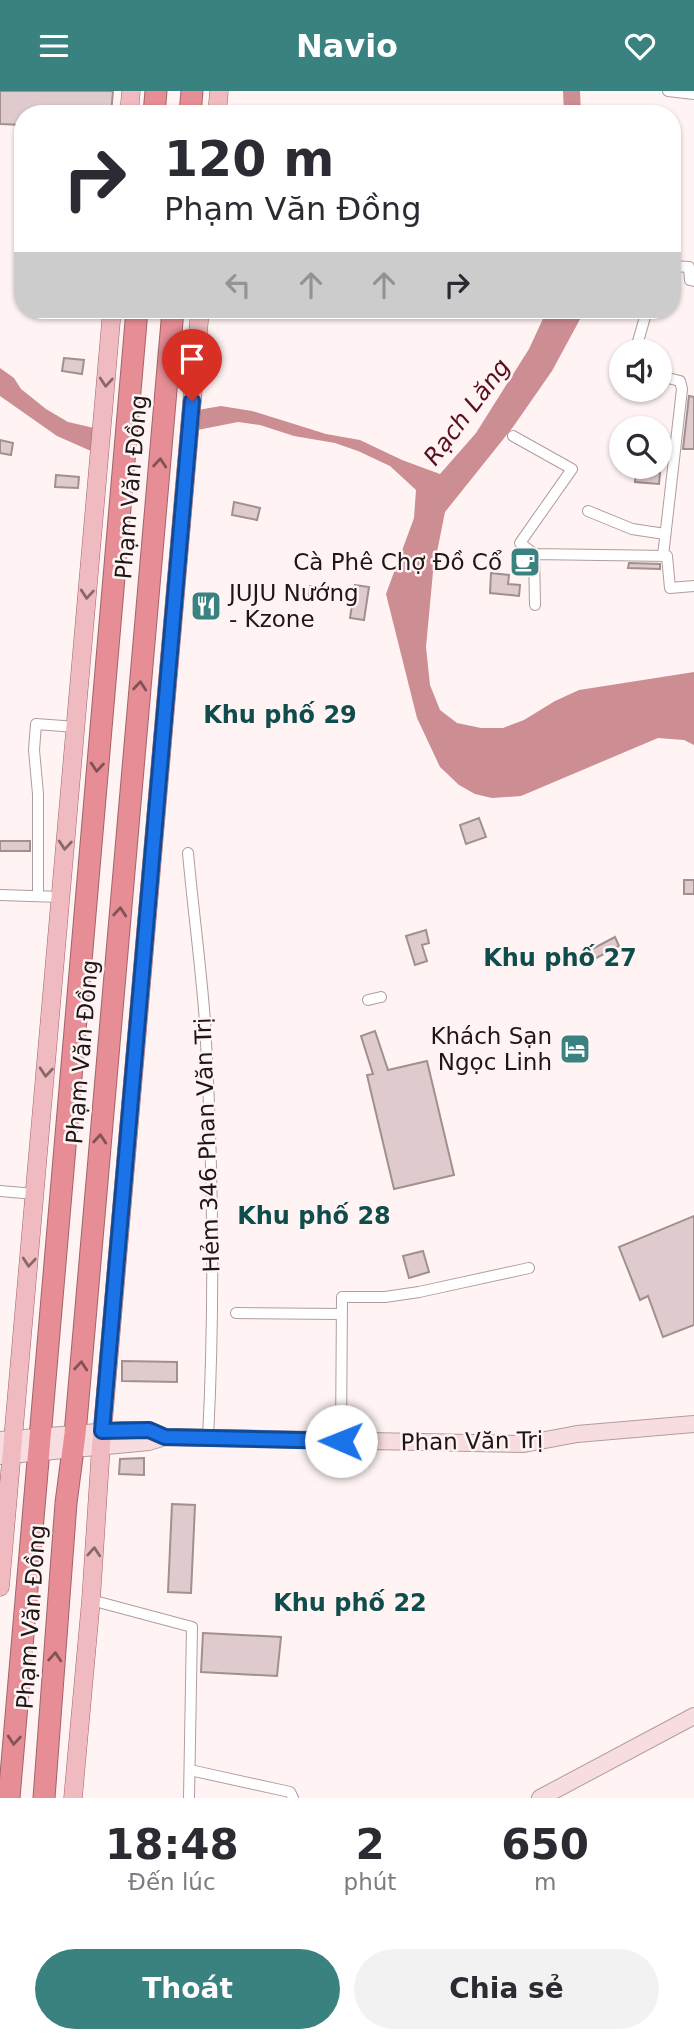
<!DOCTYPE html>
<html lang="vi">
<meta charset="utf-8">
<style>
:root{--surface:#fff;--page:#f2f2f3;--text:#2b2b33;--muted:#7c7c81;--accent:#3a8280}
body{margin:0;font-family:"DejaVu Sans",sans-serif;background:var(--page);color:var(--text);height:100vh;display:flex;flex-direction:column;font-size:26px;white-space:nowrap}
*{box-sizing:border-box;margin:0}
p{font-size:23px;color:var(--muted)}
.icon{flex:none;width:38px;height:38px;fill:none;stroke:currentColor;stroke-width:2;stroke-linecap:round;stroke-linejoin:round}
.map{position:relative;height:1707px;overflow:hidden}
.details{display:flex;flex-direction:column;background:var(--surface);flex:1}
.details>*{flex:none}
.guide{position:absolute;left:14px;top:14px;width:667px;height:214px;border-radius:28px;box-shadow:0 2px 5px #0004;background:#fff;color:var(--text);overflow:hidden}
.controls{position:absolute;left:609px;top:248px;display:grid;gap:14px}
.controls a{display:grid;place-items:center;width:63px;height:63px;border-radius:50%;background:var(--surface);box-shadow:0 2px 5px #0004;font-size:35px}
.pin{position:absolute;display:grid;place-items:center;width:60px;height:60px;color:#fff;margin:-72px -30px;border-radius:50% 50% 50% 0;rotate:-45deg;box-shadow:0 0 7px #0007}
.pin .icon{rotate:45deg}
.me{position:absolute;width:77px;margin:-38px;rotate:271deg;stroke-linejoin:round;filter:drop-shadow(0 0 5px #0008)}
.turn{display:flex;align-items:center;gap:24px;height:147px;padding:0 35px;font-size:32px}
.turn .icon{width:91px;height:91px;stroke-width:2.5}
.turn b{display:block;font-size:49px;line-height:60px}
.lanes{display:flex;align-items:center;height:66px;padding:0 35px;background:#0003;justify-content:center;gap:35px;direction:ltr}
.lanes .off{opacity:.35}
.eta{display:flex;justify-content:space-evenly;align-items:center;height:119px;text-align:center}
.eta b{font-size:42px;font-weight:600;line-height:49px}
.action{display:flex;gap:14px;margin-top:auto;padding:14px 35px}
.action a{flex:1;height:80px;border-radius:42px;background:var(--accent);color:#fff;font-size:28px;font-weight:600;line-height:80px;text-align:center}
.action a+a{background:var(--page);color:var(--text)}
header{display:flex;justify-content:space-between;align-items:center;height:91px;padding:0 35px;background:var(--accent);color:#fff;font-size:32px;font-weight:600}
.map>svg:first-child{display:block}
</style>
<header><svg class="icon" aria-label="menu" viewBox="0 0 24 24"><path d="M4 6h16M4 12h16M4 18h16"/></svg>Navio<svg class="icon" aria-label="heart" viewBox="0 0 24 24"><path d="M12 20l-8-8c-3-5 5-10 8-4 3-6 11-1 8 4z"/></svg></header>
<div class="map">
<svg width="694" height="1707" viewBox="0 0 694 1707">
<rect width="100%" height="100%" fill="#fff3f3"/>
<path fill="#cc8d93" d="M563,0H580L581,23H564Z
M547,219H585L552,280L513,336L445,421L433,481L426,556L430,594L440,619L457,632L481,637H503L524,629L555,610L579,599L694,581V654L684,649L658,647L521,705L492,707L475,703L459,694L440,676L417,627L386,503L414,427L416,399L390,375L358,360L335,352L294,345L260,334L238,331L91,360L57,345L0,305V277L14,287L21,298L46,318L68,331L94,337L221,315L252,320L326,343L360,349L402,369L440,383L476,342L529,258Z"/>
<path fill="#fff3f3" d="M197,315L195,343L93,363L95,334Z"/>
<path fill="#dfcbcd" stroke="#a28f90" stroke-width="2" d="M0,0H113L111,23H23V34L0,33Z
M64,267L84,269L82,283L62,280Z
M689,305L694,306V358H683Z
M0,349L13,352L11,364L0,362Z
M636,381L660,382L659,393L635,391Z
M56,384L79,386L78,397L55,396Z
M234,411L260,417L257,429L232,424Z
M629,472L660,473V478L628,477Z
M491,482L509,484L508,493L520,494L519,505L490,502Z
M355,494L369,496L364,529L350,527Z
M310,495L320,496L318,507L309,505Z
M479,727L486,746L466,753L460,734Z
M0,750H30V760H0Z
M684,789H694V803H684Z
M426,839L429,852L422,854L427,870L415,874L406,845Z
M615,846L619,855L583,874L579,865Z
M375,940L388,979L427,970L454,1084L394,1098L367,984L373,983L361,945Z
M694,1125V1234L663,1246L648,1205L640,1209L619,1156Z
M423,1160L429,1181L409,1187L403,1165Z
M122,1270L177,1271V1291L122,1290Z
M144,1367V1384L119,1383L120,1368Z
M172,1413L195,1414L191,1502L168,1501Z
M203,1542L281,1546L277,1585L201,1581Z"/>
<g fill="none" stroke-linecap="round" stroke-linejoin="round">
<g stroke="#b09d9f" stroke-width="12">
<path id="street" d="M668,0L694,3
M672,175L689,176L690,189L694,190
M635,261L647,219
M660,285L680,290L682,298
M513,345L572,378L520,452L534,463L667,465L670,497L694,495
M588,420L632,438L665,443
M534,463L535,514
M663,465L682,298
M188,762C193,818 201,875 205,931C213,1069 215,1209 208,1347
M0,804L61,806
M38,805V703L34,659L36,633L76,636
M368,909L381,906
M0,1100L35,1103
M236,1222L342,1223
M341,1350L342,1206H385L419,1201L529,1177
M91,1509L192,1536L189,1707
M190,1679L290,1701L293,1707"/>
</g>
<g stroke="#b09d9f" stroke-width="18">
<path id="secondary" d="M0,1349L122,1339H149L165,1346L524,1353L577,1343L694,1333
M0,1365L149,1351L165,1346
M540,1707L694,1625"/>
</g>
<g stroke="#a0646a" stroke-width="19">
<path id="primary" d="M129,23L131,0
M217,23L219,0
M0,1496L112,219
M73,1707L91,1509L101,1355L200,219"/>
</g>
<g stroke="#a0646a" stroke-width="23">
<path id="highway" d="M154,23L156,0
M190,23L192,0
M9,1707L137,219
M44,1707L66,1412L75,1343L173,219"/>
</g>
<use href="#street" stroke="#fff" stroke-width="10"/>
<use href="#secondary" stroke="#f8dde0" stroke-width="16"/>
<use href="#primary" stroke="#f0bbc0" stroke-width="18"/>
<use href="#highway" stroke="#e68d96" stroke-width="21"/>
</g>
<defs><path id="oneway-chevron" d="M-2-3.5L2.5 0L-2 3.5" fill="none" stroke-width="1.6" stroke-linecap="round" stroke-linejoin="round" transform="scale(1.75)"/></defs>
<g stroke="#87696c">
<use href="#oneway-chevron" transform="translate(106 291) rotate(95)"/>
<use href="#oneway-chevron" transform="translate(87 503) rotate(95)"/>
<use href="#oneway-chevron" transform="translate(65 754) rotate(95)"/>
<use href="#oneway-chevron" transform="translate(46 981) rotate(95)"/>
<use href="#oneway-chevron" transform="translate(29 1171) rotate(95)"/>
<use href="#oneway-chevron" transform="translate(94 1461) rotate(-86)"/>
</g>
<g stroke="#825257">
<use href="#oneway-chevron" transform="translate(160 372) rotate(-85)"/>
<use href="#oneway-chevron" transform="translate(140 595) rotate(-85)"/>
<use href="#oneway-chevron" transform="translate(97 676) rotate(95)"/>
<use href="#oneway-chevron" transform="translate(120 821) rotate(-85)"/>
<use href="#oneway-chevron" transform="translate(100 1048) rotate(-85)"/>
<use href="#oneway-chevron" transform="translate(81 1275) rotate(-85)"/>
<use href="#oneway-chevron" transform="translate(55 1566) rotate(-86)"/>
<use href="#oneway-chevron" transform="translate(14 1649) rotate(95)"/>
</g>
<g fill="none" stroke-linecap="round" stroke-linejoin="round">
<g stroke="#114b97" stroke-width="18">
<path id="route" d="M192,310L102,1340L149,1339L165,1346L341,1350"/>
</g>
<use href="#route" stroke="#1a73e8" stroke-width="12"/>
</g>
<defs>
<g id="cafe-square" transform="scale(1.575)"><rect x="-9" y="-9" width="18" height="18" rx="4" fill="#3a8280" stroke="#fff3f3"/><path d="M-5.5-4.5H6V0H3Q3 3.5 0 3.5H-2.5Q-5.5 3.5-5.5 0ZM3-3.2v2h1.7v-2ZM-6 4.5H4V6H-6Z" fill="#fff"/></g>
<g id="restaurant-square" transform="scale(1.575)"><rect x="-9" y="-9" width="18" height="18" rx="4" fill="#3a8280" stroke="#fff3f3"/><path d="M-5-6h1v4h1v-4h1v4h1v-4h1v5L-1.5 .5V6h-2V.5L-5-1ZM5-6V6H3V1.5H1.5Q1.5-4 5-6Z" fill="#fff"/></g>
<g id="hotel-square" transform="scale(1.575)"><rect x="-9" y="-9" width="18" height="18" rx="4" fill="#3a8280" stroke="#fff3f3"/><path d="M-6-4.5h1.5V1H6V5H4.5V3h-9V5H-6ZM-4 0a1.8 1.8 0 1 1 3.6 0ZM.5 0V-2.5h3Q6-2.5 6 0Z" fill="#fff"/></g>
</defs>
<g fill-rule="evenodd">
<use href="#cafe-square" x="525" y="471"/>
<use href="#restaurant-square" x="206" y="515"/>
<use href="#hotel-square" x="575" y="958"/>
</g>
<g text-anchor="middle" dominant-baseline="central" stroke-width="5" stroke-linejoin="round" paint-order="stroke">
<g font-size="23" fill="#1e1718" stroke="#fff3f3">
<text transform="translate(131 396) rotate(-85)">Phạm Văn Đồng</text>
<text transform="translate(82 961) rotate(-85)">Phạm Văn Đồng</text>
<text transform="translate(207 1054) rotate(-92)">Hẻm 346 Phan Văn Trị</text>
<text transform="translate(472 1350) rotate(-1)">Phan Văn Trị</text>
<text transform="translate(31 1526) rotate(-86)">Phạm Văn Đồng</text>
</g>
<g font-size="23" fill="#1e1718" stroke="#fff3f3" text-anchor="end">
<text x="502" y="471">Cà Phê Chợ Đồ Cổ</text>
<text x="229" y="502" text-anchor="start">JUJU Nướng<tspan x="229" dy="26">- Kzone</tspan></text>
<text x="552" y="945">Khách Sạn<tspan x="552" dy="26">Ngọc Linh</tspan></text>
</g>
<g font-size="24" font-style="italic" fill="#5a0e20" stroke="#fff3f3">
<text transform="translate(467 321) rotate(-53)">Rạch Lăng</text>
</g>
<g font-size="24" font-weight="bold" fill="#0f4d4c" stroke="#fff3f3">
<text x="280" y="624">Khu phố 29</text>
<text x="560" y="867">Khu phố 27</text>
<text x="314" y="1125">Khu phố 28</text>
<text x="350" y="1512">Khu phố 22</text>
</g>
</g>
</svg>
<div class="controls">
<a><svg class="icon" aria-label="sound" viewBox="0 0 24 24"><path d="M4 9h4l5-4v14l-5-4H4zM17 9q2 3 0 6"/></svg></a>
<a><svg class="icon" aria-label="search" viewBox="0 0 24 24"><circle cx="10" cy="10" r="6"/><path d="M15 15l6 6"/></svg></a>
</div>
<div class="pin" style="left:192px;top:310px;background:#d93025"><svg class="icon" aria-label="arrive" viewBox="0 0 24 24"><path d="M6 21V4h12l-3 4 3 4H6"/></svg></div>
<svg class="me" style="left:341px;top:1350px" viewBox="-20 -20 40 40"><circle r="19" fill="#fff"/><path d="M0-13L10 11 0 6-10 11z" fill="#1a73e8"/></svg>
<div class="guide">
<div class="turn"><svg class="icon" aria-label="right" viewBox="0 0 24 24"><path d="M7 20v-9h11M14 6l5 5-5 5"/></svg><div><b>120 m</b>Phạm Văn Đồng</div></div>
<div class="lanes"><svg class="icon off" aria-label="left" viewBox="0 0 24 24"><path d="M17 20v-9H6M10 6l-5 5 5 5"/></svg><svg class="icon off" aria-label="ahead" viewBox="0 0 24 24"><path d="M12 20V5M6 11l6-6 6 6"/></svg><svg class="icon off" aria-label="ahead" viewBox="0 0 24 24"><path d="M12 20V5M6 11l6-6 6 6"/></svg><svg class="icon" aria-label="right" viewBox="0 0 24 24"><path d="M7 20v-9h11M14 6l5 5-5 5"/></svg></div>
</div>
</div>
<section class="details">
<div class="eta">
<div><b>18:48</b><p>Đến lúc</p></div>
<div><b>2</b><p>phút</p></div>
<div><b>650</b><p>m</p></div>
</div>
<div class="action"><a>Thoát</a><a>Chia sẻ</a></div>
</section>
